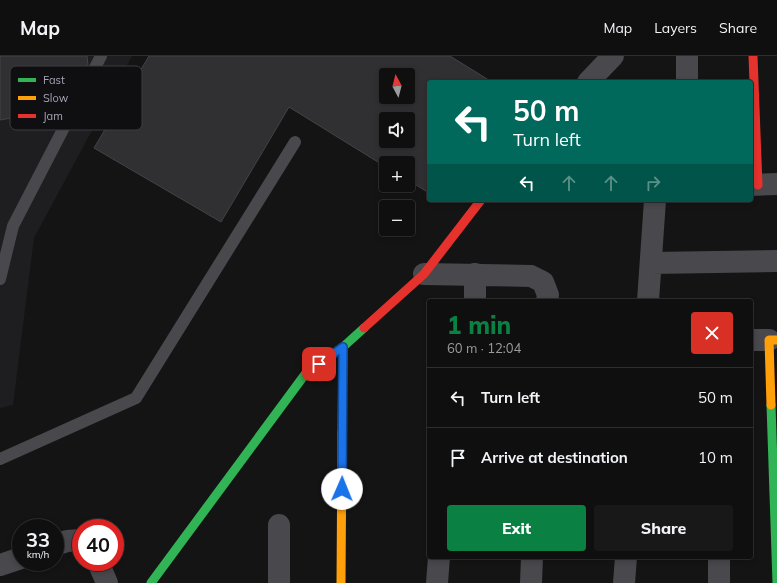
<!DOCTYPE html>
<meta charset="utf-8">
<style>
:root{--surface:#0f0f0f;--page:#181818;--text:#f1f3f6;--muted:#9b9c9e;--line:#2f2f2f;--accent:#0b8043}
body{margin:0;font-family:Mulish,sans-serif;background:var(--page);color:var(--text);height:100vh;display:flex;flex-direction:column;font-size:15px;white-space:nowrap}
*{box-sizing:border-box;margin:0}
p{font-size:13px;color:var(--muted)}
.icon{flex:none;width:22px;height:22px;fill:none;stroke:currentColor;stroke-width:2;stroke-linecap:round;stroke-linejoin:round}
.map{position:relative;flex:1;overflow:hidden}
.details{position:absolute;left:427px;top:243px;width:326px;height:260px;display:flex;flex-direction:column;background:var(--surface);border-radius:4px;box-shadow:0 2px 6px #0003,0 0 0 1px var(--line)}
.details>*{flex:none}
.top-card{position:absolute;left:427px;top:24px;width:326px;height:122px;border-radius:4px;box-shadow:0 2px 6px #0003,0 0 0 1px var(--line);background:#00695c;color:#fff;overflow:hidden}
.needle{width:26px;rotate:353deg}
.buttons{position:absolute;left:379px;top:12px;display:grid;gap:8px}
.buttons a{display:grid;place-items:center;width:36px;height:36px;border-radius:4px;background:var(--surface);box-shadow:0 2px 6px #0003,0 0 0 1px var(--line);font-size:20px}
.speed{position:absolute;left:12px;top:463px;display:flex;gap:8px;font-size:20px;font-weight:700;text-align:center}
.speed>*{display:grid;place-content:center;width:52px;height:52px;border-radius:50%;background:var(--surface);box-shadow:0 2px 6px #0003,0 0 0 1px var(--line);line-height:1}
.speed small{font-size:10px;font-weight:400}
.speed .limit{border:6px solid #d22;background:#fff;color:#111}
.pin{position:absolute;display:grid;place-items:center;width:34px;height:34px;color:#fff;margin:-17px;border-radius:8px;box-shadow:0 2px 6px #0006}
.me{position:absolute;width:44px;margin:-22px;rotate:1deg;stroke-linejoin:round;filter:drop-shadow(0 0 3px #0008)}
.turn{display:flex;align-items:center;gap:14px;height:84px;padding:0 20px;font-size:18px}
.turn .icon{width:52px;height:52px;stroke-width:2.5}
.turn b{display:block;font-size:28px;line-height:34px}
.lanes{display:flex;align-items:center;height:38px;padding:0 20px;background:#0003;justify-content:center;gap:20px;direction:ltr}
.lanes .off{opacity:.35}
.round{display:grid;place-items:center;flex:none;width:42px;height:42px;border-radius:4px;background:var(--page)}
.head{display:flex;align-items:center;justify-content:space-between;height:68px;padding:0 20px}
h1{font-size:24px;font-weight:800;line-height:30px;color:var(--accent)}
.cta{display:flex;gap:8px;margin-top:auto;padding:8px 20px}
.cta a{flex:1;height:46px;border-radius:4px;background:var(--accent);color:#fff;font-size:16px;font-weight:800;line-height:46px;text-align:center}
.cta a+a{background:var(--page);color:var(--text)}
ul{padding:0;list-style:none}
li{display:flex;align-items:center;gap:12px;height:60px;padding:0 20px;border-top:1px solid var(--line)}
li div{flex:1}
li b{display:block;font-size:15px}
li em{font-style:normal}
header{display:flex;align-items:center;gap:24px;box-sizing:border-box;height:56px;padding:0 20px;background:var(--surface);border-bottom:1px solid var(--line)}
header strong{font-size:19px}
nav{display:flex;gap:22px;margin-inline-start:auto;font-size:14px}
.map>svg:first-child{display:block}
</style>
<header>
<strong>Map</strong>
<nav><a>Map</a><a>Layers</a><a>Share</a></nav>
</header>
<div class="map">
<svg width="777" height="527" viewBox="0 0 777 527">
<rect width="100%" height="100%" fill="#141414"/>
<path fill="#1e1e20" d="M0,0H132L34,182L13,349L0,352Z"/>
<path fill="#303032" stroke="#434348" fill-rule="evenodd" d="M0,0H87L88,9L84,16L27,37L32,58L0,64Z
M149,0H450L492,26H429V137L408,124V107H386V111L289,51L221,166L94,92ZM386,19H408V41H386ZM386,63H408V85H386Z"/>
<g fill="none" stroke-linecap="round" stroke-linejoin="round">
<path stroke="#48484d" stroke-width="12" d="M0,223L13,170L101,0
M0,403L136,342L295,86"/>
<path stroke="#48484d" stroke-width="22" d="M687,0V26
M588,26L613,0
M751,129L777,128
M651,207L777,205
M424,218L531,220L543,226L548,239L547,245
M475,245V218
M648,245L655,144
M751,284H769
M55,489L67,485L81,484
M98,506L107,527
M0,509L21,502
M279,527V469
M437,527L439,501
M531,527L532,501
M624,527L626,501
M719,527V501"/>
<path stroke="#30b455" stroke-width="9" d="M771,349L777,527
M151,527L306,317L343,291L364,272"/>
<path stroke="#ff9f0a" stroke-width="9" d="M771,349L769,284H777
M341,527L342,376"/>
<path stroke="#e5322d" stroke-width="9" d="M753,0L758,129
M364,272L424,218L481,144
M342,376L343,291"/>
</g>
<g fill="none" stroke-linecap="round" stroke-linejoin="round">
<g stroke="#114b97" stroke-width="10">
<path id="route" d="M319,308L343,291L342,433"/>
</g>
<use href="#route" stroke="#1a73e8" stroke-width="7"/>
</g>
<rect x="10" y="10" width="132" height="64" rx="6" fill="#0f0e10" stroke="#3c3b42" stroke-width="1"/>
<rect x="18" y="22" width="18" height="4" fill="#30b455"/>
<rect x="18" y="40" width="18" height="4" fill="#ff9f0a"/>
<rect x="18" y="58" width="18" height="4" fill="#e5322d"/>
<g font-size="11" fill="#a4a5b7">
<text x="43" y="28">Fast</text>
<text x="43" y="46">Slow</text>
<text x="43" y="64">Jam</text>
</g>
</svg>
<div class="buttons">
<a><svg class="needle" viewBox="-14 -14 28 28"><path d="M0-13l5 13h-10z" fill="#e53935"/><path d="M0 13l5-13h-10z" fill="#9b9c9e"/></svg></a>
<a><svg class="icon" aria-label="sound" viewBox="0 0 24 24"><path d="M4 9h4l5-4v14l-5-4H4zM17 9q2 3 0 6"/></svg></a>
<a>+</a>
<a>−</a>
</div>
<div class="speed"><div>33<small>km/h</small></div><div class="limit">40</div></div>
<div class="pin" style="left:319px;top:308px;background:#d93025"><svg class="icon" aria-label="arrive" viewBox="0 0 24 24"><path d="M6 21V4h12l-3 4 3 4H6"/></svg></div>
<svg class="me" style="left:342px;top:433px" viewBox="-20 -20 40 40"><circle r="19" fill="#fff"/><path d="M0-13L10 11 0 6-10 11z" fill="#1a73e8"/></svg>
<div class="top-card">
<div class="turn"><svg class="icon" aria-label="left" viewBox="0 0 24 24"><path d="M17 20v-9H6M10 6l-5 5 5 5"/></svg><div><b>50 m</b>Turn left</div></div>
<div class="lanes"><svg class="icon" aria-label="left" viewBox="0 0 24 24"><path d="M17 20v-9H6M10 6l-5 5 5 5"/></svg><svg class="icon off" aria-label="ahead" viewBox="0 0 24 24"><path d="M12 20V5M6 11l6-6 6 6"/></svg><svg class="icon off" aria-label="ahead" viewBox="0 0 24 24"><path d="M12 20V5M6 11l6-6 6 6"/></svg><svg class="icon off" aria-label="right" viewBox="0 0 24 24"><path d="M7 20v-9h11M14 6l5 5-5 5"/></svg></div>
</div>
<section class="details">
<div class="head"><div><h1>1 min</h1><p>60 m · 12:04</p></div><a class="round" style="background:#d93025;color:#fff"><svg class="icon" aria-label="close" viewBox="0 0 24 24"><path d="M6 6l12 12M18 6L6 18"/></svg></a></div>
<ul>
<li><svg class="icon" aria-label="left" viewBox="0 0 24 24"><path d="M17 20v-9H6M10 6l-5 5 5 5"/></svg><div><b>Turn left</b></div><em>50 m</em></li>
<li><svg class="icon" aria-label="arrive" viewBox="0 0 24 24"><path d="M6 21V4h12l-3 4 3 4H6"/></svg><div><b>Arrive at destination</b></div><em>10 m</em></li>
</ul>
<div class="cta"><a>Exit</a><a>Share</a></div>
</section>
</div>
